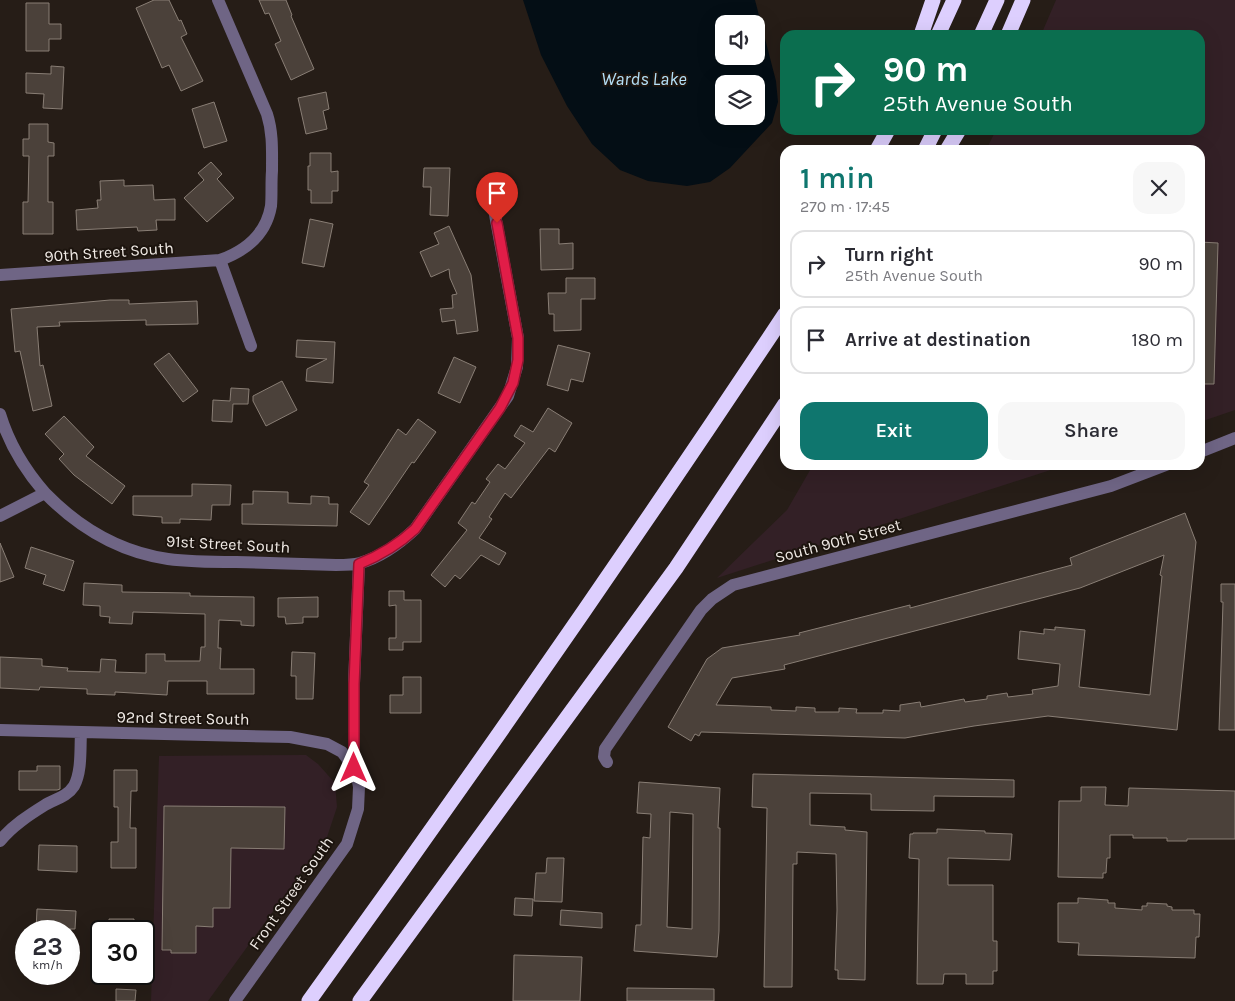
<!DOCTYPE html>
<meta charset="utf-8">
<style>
:root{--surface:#fff;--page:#f7f7f7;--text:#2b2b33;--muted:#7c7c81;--line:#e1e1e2;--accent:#0f766e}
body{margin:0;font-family:Karla,sans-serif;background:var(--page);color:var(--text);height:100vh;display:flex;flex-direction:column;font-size:19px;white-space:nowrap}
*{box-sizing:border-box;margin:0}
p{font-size:16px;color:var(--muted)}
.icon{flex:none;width:28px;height:28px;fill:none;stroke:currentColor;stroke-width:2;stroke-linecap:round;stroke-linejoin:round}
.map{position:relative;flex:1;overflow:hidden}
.sheet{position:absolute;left:780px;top:145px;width:425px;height:325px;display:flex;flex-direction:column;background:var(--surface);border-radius:15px;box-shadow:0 5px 20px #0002}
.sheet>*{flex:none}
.top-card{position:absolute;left:780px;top:30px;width:425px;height:105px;border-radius:15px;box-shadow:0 5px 20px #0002;background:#0b6e4f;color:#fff;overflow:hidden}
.tools{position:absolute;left:715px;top:15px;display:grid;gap:10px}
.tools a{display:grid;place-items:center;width:50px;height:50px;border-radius:10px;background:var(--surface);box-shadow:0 5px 20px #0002;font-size:25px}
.speed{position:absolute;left:15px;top:920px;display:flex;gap:10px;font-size:25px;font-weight:700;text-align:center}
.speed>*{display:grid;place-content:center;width:65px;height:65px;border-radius:50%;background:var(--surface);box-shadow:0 5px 20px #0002;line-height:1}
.speed small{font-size:12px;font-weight:400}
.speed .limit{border:2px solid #111;border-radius:8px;background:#fff;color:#111}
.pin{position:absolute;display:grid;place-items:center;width:42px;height:42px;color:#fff;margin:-51px -21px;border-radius:50% 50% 50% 0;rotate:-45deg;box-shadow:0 0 5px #0007}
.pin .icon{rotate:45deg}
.me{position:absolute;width:55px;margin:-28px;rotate:0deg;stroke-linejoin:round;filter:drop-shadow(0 0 4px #0008)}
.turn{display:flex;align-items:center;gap:18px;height:105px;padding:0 20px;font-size:22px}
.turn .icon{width:65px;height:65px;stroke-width:2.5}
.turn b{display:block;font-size:35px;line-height:42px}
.round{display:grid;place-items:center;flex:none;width:52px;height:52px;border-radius:15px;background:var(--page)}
.headline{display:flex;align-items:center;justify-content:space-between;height:85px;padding:0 20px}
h1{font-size:30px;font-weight:600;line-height:38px;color:var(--accent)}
.action{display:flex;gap:10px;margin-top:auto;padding:10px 20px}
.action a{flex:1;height:58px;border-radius:15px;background:var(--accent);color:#fff;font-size:20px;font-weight:600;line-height:58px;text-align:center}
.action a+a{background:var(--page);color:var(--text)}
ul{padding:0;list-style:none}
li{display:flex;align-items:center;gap:15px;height:68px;margin:0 10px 8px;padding:0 10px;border:2px solid var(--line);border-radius:15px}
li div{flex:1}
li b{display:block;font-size:19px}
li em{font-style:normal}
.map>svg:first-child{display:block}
</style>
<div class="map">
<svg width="1235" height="1001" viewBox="0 0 1235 1001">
<rect width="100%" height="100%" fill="#261d17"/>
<path fill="#332026" d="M1056,0H1235V410L1200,422V150H986L996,130H1200V35H1041Z
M813,465H1066L717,578L787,510Z
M306,755L318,764L335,783L337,807L327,837L208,1001H151L159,756Z"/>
<path fill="#040e15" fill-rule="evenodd" d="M523,0H755L776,81L778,102L772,123L730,168L710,182L687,186L648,181L620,170L592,144L567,106L541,55ZM724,24H756V56H724ZM724,84H756V116H724Z"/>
<path fill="#4b413a" stroke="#897e75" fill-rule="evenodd" d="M154,0H169L179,21L181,20L187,34L181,37L203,81L181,91L169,65L162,68L136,8Z
M259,0H286L292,15L291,16L314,69L291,80L275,44L281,41L269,13L265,14Z
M26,3H49V24H61V39H49V51H26Z
M51,66L64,67L62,109L43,108L44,94L26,93V73L51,74Z
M326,92L329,109L323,111L327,129L306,134L298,98Z
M214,102L227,141L204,148L192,109Z
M29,124H48V142L54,143V156H48V202H53V234H23V202H28L29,156H23V139H29Z
M310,153H331V172L338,171V191H332V203H311V190H308V166H310Z
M211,162L222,174L217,179L234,198L207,222L184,198L204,180L198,173Z
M424,168H450L448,216L430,215L431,187H423Z
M124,180V186L153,185L154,200L175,199V220H156L157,230L138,231L137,227L77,230L76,210L98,208L97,200H101L100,181Z
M310,219L333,224L324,267L302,263Z
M449,226L471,275L478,331L457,334L455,320L442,322L440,309L453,308L452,295L457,294L450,278L449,269L431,277L420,252L439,244L434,233Z
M540,229H559V244L573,243V269L541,270Z
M1200,242L1218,243L1214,384H1200Z
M566,278H595V299H581V330L554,331V314H549L548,293H566Z
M110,300H129V304L197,301L198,324L146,325V320L59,322L60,326L37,327L40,366L43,365L52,406L33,411L20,351L15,352L11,309Z
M297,340L335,342L333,383L306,381L307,369L327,359L296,357Z
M558,345L590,353L583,382L571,379L568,391L547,385Z
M169,353L198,391L183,402L154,364Z
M454,357L476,367L460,403L438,393Z
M282,381L297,410L266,426L253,401V396Z
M231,388L249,389L248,404H233L232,422L212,421L213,400L230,401Z
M548,408L572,423L555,452L549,448L511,498L505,493L489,517L492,519L479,538L506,553L499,565L481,555L460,579L455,575L445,587L431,575L467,530L458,523L472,502L475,504L490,482L486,479L498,464L505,469L525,443L514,436L521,425L533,432Z
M64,416L94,447L86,456L125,486L112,504L74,475L59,459L64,454L45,434Z
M418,419L436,432L414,463L412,462L369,525L350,512L369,485L364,482L398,429L406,435Z
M192,484L231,485L230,505H212L211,520L180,519V523H162V517L133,515V496H192Z
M253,491L288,492V503L311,504V496L329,497V504H338L337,526L242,524V504H253Z
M1185,513L1196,542L1177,730L1048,716L974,726L905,738L701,732L699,736L695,734L691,741L668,727L707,659L722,648L800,635L799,633L910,605V608L929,603L1072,565L1070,558ZM1164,555L1160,575L1162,576L1150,695L1079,687L1085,630L1055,627V630L1044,629V634L1020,631L1018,659L1060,664L1058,686L1032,690L1033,694L1008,697L1007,693L987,696V699L965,702L964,699L921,707L920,702L900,705V711L883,710V713H856L857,709L839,708V712H815V708L796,707V711L771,710V707L716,705L732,678L785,669L784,665L1080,588Z
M0,543L14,577L0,582Z
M31,547L74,561L64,591L43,584L46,575L25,568Z
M84,583L122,585V592L190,593V596L254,597V626L241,625V621L219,620L218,648H221L220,669H254V694H207V681H168L167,695L115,692V695L87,694V689L40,687L39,690L0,688V657L42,659V666L68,668L67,671L100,672L101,659L116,660L115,672L146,673V654H165V661H200L201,647H205V614L133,612L132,624L109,623L110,617L100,616V606L83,605Z
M1221,584H1235V730H1219L1223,602H1221Z
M389,591H404V600H421V642H403V650H389V638H396V605L389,606Z
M318,597V617H303V623L286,624L285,617H278V598Z
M292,652L315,653L313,699H296V676H291Z
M403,677H421V713H390V695H403Z
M37,766H60V789L57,790H19V771H37Z
M114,770H137V791H131L130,828H136V868H111V842H118V807H114Z
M753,774L1014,780V797L934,796V811L871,810V794L810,793V825L845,827V830L867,832L865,980L838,979V970H835L837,910L836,854L797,852V864H793L792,987H764L767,808L752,807Z
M639,782L720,788L718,828H720L719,931L717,957L634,951L636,925H641L643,837L650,838L651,814L637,813ZM670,812L693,814L692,929L667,927Z
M1081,787H1106L1105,805L1128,806L1129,788L1235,791V839H1187V841H1167V838H1133V835H1110V858H1107L1106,873H1103V878L1058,877L1059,801H1081Z
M164,806L285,807L284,849L231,848L230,908H213V927L196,926V953H171V950H162Z
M937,829L985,831V833L1012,834L1010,860L948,858V885H993V941H997V971H993V984H966V974H944L943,984H917L919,859L909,858L910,834H913V833H937Z
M39,845L77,846V872L38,870Z
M547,858H564L562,902L534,901L536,873H546Z
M515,898L533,899L532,916L514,915Z
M1078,898L1108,900V903H1115V908L1142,910V906H1147V903L1167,904V906L1172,907V910H1194V914H1200L1199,937H1196L1195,958L1078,955L1079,943L1058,942V903H1078Z
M37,909L76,911L75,929H62V931H36Z
M561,910L602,913V928L560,925Z
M109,919H134V931H109Z
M514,955L582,957L580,1001H513Z
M627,988L714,989V1001H627Z
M116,989L136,990L135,1001H116Z"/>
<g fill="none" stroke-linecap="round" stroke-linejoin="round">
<path stroke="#6f6585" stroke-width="12" d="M220,260L251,346
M0,275L220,260C245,251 266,235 271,206C272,195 271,183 272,171C272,151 273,133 267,114L218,0
M0,414C9,444 25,470 45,493
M1200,452L1235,438
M0,516L45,493C79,528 120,552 168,559C190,562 214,562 236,562C269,563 303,564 336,565C343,565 353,565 360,563C381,557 399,544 415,529L508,396L517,367L518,338L493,204
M0,730L290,737L327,744L342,752L354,768L357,776L359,787L358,809L347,844L235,1001
M607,762L604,757L605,749L701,610L712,599L733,585L1111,486L1166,465
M354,768V683L359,564
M0,841C12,826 29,815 45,805C55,799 67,797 74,786C82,771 80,749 81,733"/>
<path stroke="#ddcffe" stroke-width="15" d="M921,35L933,0
M938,35L954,0
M981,35L997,0
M1008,35L1023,0
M877,150L888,130
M925,150L935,130
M947,150L959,130
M309,1001C472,775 631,546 785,314
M360,1001L676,568L785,404"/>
</g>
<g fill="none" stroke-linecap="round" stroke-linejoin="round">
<g stroke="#92132f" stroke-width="12">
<path id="route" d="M354,768V684L359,564C381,555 398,545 415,529L500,408L513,383L518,360V338L497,223"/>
</g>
<use href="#route" stroke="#e11d48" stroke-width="9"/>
</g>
<g text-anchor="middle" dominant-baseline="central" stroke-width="4" stroke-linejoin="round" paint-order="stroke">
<g font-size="16" fill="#f0eae5" stroke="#1c140e">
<text transform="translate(109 252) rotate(-4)">90th Street South</text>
<text transform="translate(838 541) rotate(-15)">South 90th Street</text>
<text transform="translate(228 544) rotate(3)">91st Street South</text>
<text transform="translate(183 718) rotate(1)">92nd Street South</text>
<text transform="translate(291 893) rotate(-55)">Front Street South</text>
</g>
<g font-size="18" font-style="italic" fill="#b5e0f8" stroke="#1c140e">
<text x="644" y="79">Wards Lake</text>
</g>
</g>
</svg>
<div class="tools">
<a><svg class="icon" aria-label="sound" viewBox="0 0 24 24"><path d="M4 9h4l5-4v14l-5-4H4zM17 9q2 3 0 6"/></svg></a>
<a><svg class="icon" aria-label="layers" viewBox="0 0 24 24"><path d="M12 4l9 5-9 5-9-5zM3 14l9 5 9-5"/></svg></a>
</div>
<div class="speed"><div>23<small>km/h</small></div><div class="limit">30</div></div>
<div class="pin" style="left:497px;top:223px;background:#d93025"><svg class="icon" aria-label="arrive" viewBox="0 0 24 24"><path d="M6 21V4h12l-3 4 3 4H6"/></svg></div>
<svg class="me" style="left:354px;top:768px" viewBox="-20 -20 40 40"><path d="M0-17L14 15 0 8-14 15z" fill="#e11d48" stroke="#fff" stroke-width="4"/></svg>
<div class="top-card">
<div class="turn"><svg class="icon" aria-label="right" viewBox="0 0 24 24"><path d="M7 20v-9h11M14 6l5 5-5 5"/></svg><div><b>90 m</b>25th Avenue South</div></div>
</div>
<section class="sheet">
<div class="headline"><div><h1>1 min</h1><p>270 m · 17:45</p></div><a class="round"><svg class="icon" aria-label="close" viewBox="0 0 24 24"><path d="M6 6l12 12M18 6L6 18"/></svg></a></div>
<ul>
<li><svg class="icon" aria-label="right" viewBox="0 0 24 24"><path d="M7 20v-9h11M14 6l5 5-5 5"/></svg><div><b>Turn right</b><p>25th Avenue South</p></div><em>90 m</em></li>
<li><svg class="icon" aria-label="arrive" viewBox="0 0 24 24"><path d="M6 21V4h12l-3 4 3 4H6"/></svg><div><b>Arrive at destination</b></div><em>180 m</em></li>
</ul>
<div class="action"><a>Exit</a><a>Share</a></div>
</section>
</div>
